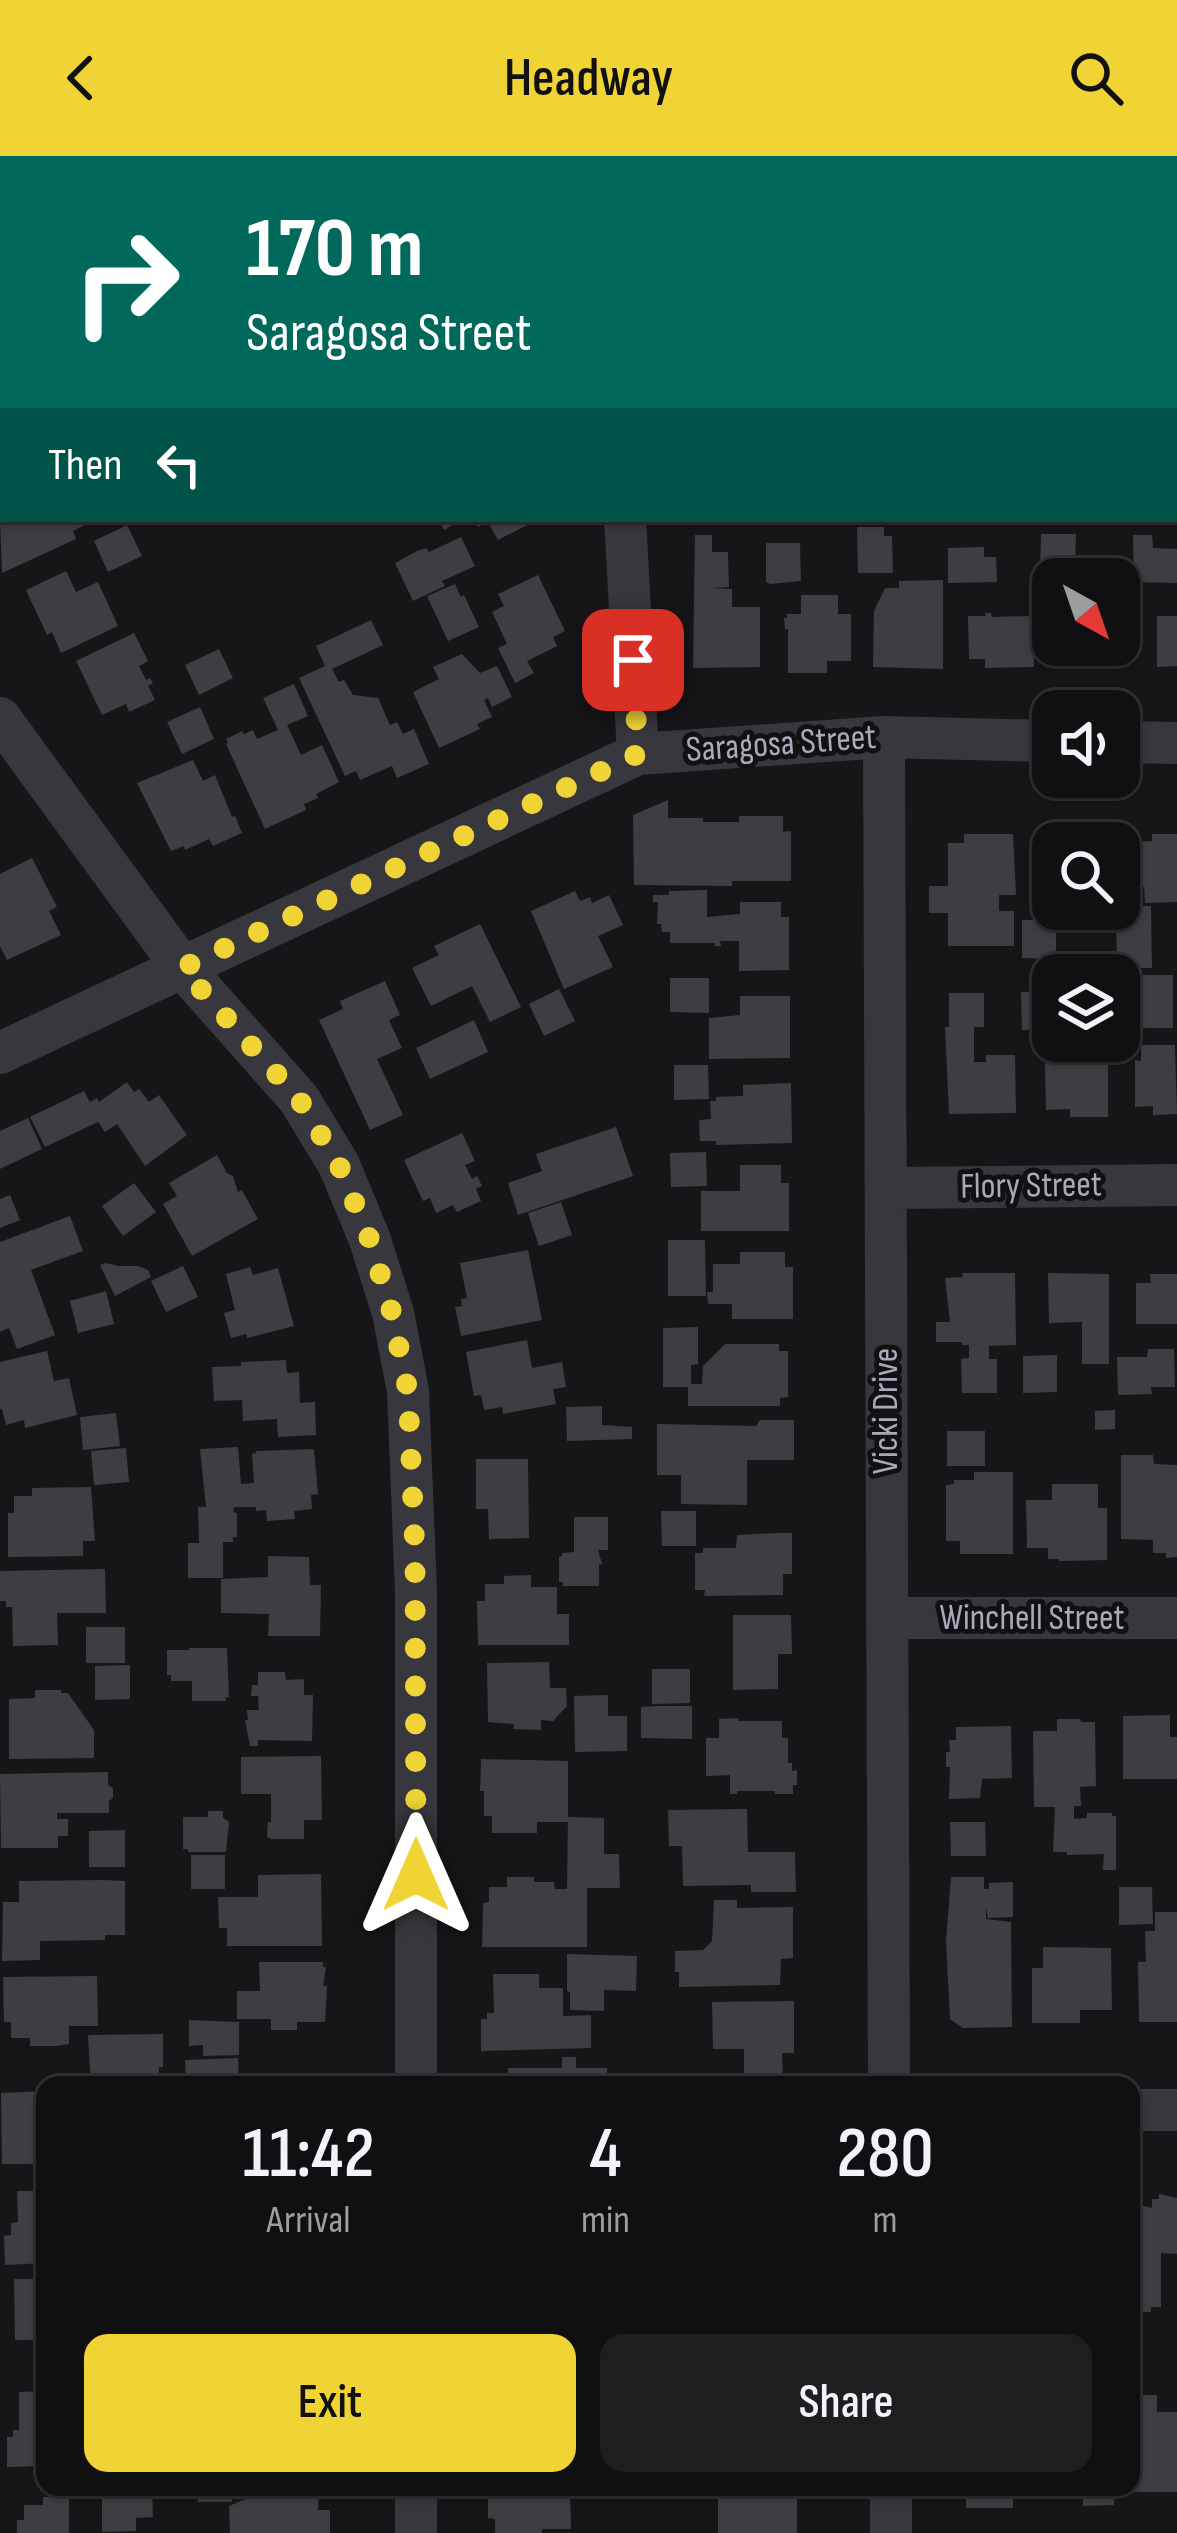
<!DOCTYPE html>
<style>
:root{--surface:#101012;--page:#1e1e20;--text:#f1f3f6;--muted:#9c9d9f;--line:#303032;--accent:#f0d435}
body{margin:0;font-family:"Sofia Sans Condensed",sans-serif;background:var(--page);color:var(--text);height:100vh;display:flex;flex-direction:column;font-size:45px;white-space:nowrap}
*{box-sizing:border-box;margin:0}
p{font-size:39px;color:var(--muted)}
.icon{flex:none;width:66px;height:66px;fill:none;stroke:currentColor;stroke-width:2;stroke-linecap:round;stroke-linejoin:round}
.map{position:relative;flex:1;overflow:hidden}
.sheet{position:absolute;left:36px;top:1920px;width:1104px;height:420px;display:flex;flex-direction:column;background:var(--surface);border-radius:24px;box-shadow:0 3px 9px #0004,0 0 0 3px var(--line)}
.sheet>*{flex:none}
.banner{position:absolute;left:0px;top:0px;width:1179px;height:366px;box-shadow:0 3px 9px #0004,0 0 0 3px var(--line);background:#00695c;color:#fff;overflow:hidden}
.needle{width:78px;rotate:140deg}
.fabs{position:absolute;left:1032px;top:402px;display:grid;gap:24px}
.fabs a{display:grid;place-items:center;width:108px;height:108px;border-radius:24px;background:var(--surface);box-shadow:0 3px 9px #0004,0 0 0 3px var(--line);font-size:60px}
.pin{position:absolute;display:grid;place-items:center;width:102px;height:102px;color:#fff;margin:-51px;border-radius:24px;box-shadow:0 6px 18px #0006}
.me{position:absolute;width:132px;margin:-66px;rotate:0deg;stroke-linejoin:round;filter:drop-shadow(0 0 9px #0008)}
.turn{display:flex;align-items:center;gap:42px;height:252px;padding:0 48px;font-size:54px}
.turn .icon{width:156px;height:156px;stroke-width:2.5}
.turn b{display:block;font-size:84px;line-height:102px}
.then{display:flex;align-items:center;height:114px;padding:0 48px;background:#0003;gap:24px;font-size:45px}
.eta{display:flex;justify-content:space-evenly;align-items:center;height:204px;text-align:center}
.eta b{font-size:72px;font-weight:600;line-height:84px}
.action{display:flex;gap:24px;margin-top:auto;padding:24px 48px}
.action a{flex:1;height:138px;border-radius:24px;background:var(--accent);color:#111;font-size:48px;font-weight:600;line-height:138px;text-align:center}
.action a+a{background:var(--page);color:var(--text)}
header{display:flex;justify-content:space-between;align-items:center;height:156px;padding:0 48px;background:var(--accent);color:#111;font-size:54px;font-weight:600}
.map>svg:first-child{display:block}
</style>
<header><svg class="icon" aria-label="back" viewBox="0 0 24 24"><path d="M15 5l-7 7 7 7"/></svg>Headway<svg class="icon" aria-label="search" viewBox="0 0 24 24"><circle cx="10" cy="10" r="6"/><path d="M15 15l6 6"/></svg></header>
<div class="map">
<svg width="1177" height="2377" viewBox="0 0 1177 2377">
<rect width="100%" height="100%" fill="#161618"/>
<path fill="#3d3e42" d="M0,363H84L87,368L73,375L76,383L2,417Z
M438,363H464L444,374Z
M473,363H539L498,384L488,366L478,371Z
M861,363H895V369H861Z
M127,369L142,400L108,416L94,385Z
M857,371H884V380H892L893,417H858Z
M1041,378H1076L1075,417H1040Z
M695,379H712V396H728L729,431L712,432L732,433V451H760V511L693,512Z
M1133,379H1152L1153,392L1177,393V427L1134,426Z
M461,381L475,410L442,425L445,430L413,445L395,407L417,395L426,392L429,396Z
M766,387H800L801,425L770,428L766,426Z
M984,391V401H996L997,426L948,427V392Z
M66,415L76,436L98,426L118,470L61,497L52,476L47,479L26,434Z
M538,419L565,475L553,481L557,490L527,505L534,517L515,527L498,492L507,488L492,456L504,450L498,438Z
M943,424V513L873,511L874,455L885,432H899V425Z
M455,428L461,441L464,439L479,471L448,485L427,440Z
M1119,434H1124L1126,447L1127,511H1072V503H1057V489H1119Z
M801,439H838V458H851V505H827V517H788V473H785L784,462H787V458H801Z
M985,457H991L992,461L1033,460L1034,511L985,512V503H969L968,460H986Z
M1157,460H1177V510L1157,511Z
M371,464L383,489L332,513L339,526L344,524L353,539L378,542L390,569L397,566L403,578L414,573L429,608L397,622L392,610L360,624L356,615L345,620L299,522L325,510L316,490Z
M134,477L148,505L139,510L146,524L150,522L153,527L148,530L155,544L129,556L126,548L102,559L76,505Z
M219,493L233,522L199,539L185,509Z
M462,498L480,517L497,510L512,541L492,551L488,542L484,544L492,561L477,568L480,573L439,592L413,536L439,523L433,511Z
M294,528L308,560L287,569L301,599L322,589L339,626L316,638L318,642L304,648L306,654L265,673L226,588L228,587L226,583L242,575L244,578L253,574L257,583L278,574L263,542Z
M200,551L214,583L182,598L167,566Z
M193,604L203,625L215,619L232,661L235,660L242,677L213,690L209,683L185,694L184,690L171,695L137,627Z
M668,644V662H703V666H739V660H783V676L791,675V725H732V730L634,729L633,659Z
M964,678H1013L1016,739H999V755H1014V790H948V757H929V730H948V687H964Z
M1152,678H1177V746L1145,747L1144,731H1136L1135,686L1152,685Z
M1044,684H1053V745H1045Z
M32,702L57,751L49,755L61,779L7,804L0,790V718Z
M707,734V761L740,758V746H781V761H789V814L739,815V785H720L721,790H715V787H670V776H662L661,768H657L658,746H653V739H669V735Z
M575,735L580,745L590,741L592,747L609,739L623,769L598,780L613,811L564,833L531,755Z
M1119,750H1151L1152,812H1117L1116,753Z
M1085,753H1110V760H1085Z
M1022,764H1056V803L1022,802Z
M480,768L521,851L490,866L472,830L431,850L412,812L439,799L434,790Z
M1119,819H1173V872H1119Z
M670,822H709V857L670,856Z
M385,825L400,859L389,864L402,892L377,903L403,959L370,974L319,864L343,853L340,845Z
M559,833L575,865L544,880L529,848Z
M1053,835V873L1022,874L1021,836Z
M949,837H984V871H974V906H986V899H1015L1016,957L949,958L945,871H949Z
M740,840H790V902L709,903V862L740,859Z
M474,864L488,896L430,923L416,892Z
M1141,889H1175L1177,958L1153,959V950L1135,951V904L1141,905Z
M1108,905V961H1070V953L1046,954L1045,906Z
M674,909H708L709,943L674,944Z
M127,926L134,936L139,933L149,946L159,939L187,979L145,1010L117,968L105,976L98,966L45,991L30,961L84,935L90,946L97,942L99,946Z
M791,927L792,987L716,989V985H700L699,964L711,963L710,945H716V941L743,940V929Z
M28,962L42,993L0,1013V975Z
M616,971L633,1020L518,1059L508,1027L542,1015L536,998Z
M462,977L475,1005L465,1009L472,1023L477,1020L482,1030L476,1033L481,1045L457,1056L453,1049L436,1057L430,1042L423,1045L404,1004Z
M706,996L707,1030L671,1031L670,997Z
M217,999L227,1017L233,1020L238,1036L242,1034L258,1063L192,1100L163,1048L177,1040L169,1027Z
M740,1009H781V1027H789V1075H701V1035H740Z
M134,1027L156,1056L123,1080L102,1050Z
M10,1039L20,1064L0,1072V1043Z
M561,1046L572,1079L539,1090L528,1057Z
M70,1060L83,1095L31,1114L55,1179L17,1193L9,1172L0,1176V1086Z
M668,1084H705L706,1140H668Z
M528,1094L542,1164L461,1180L455,1151L462,1150L461,1143L467,1142L460,1107Z
M740,1096H785V1111H793V1163H732V1148H708L707,1136H713V1108H740Z
M106,1107L119,1110H138L148,1114L151,1121L115,1140L100,1109Z
M183,1110L198,1141L166,1156L151,1125Z
M250,1111L253,1119L278,1112L294,1170L247,1182L246,1178L231,1182L224,1157L235,1154L226,1118Z
M962,1117H1015L1016,1189L989,1190V1203H997V1237H962L961,1203L969,1202V1189H962V1186H936V1166H950L945,1122L963,1121Z
M1048,1117L1109,1118V1208H1082V1166L1049,1167Z
M1150,1118H1177V1168H1136V1127H1151Z
M106,1135L114,1168L78,1177L70,1145Z
M698,1171V1208L691,1209V1228H702L703,1210L725,1188H779V1195H788V1241L780,1242V1250H688V1231H663V1172Z
M527,1184L532,1212L562,1206L566,1231L553,1233L556,1248L503,1258L502,1251L484,1254L481,1239L474,1240L466,1196Z
M1148,1193H1174L1175,1231H1151L1152,1238L1118,1239L1117,1201H1147Z
M47,1195L54,1225L69,1222L77,1259L25,1272L24,1264L6,1269L2,1253H0V1206Z
M1057,1199V1236L1023,1237V1200Z
M286,1204L287,1217L299,1216L300,1247L315,1246L316,1279L278,1281L277,1263L243,1265L242,1244L214,1245L212,1211L241,1210V1206Z
M602,1250V1269L632,1271V1283L567,1285L566,1251Z
M1115,1254V1273L1095,1274V1255Z
M116,1257L120,1290L83,1294L80,1261Z
M760,1264H794V1304H747V1349L681,1348V1319H657V1268L756,1270Z
M947,1275H985V1310H947Z
M238,1291L241,1328L254,1327L252,1298L256,1297V1295L314,1293L318,1338L311,1339L312,1353L294,1355L295,1363L267,1365L266,1354L256,1355V1351H234L233,1356L237,1357V1381H233V1386H223V1422H188V1387H199L198,1351H206L200,1293Z
M126,1292L129,1326L94,1329L91,1295Z
M1121,1299H1153L1154,1308L1177,1309V1401L1166,1402V1397H1153V1384L1121,1383Z
M476,1303H528L529,1382L489,1383L488,1353H476Z
M974,1316H1013V1398H960V1385H946V1329L954,1328V1324H974Z
M1052,1328H1098V1352H1107V1404L1059,1405V1403H1048V1392H1027L1026,1344H1052Z
M91,1331L95,1385H83V1400L8,1401V1357H14V1340H32V1332Z
M661,1355H696V1390H662Z
M574,1361H608V1394H598L602,1408L599,1409V1430H563V1426H559V1401L562,1400V1397L574,1396Z
M776,1377H792V1418H783V1439L704,1440L705,1434H695V1397H703V1392H736L737,1379Z
M268,1400L309,1401L310,1429H321L320,1480H268L269,1458L221,1457V1423L268,1421Z
M105,1413L106,1457H57L58,1489L13,1490L12,1451H6V1445H0V1415Z
M531,1419V1431H557V1458H569V1489H478L477,1445H485V1428H504V1420Z
M733,1459H791L792,1498H778V1533L733,1534Z
M86,1471H125V1507H86Z
M189,1492H227L229,1542L226,1541V1545H192V1525H171V1519H167V1494H189Z
M549,1506L550,1532H566L567,1550L553,1565L541,1564V1574L513,1573L514,1568L488,1566L487,1507Z
M130,1509V1543L95,1544V1510Z
M652,1513H690V1547L652,1548Z
M258,1516H285L286,1524L304,1523V1539H313L312,1585L258,1584V1590H250L245,1564H248L247,1554H259L258,1540H251L252,1529H258Z
M35,1534H61V1537H68L94,1574V1602L9,1603V1543L35,1542Z
M608,1539V1560H627V1595L575,1596L574,1540Z
M656,1550H692V1583L641,1582V1551Z
M1170,1559V1581H1177V1623H1123V1560Z
M738,1562V1565H782V1582H788V1607H792V1615L797,1614V1629H793V1638H775V1635H737V1638H730V1619L706,1620V1582H719V1563Z
M1057,1563H1080L1081,1566H1095L1096,1630L1080,1631L1081,1650H1074V1663L1087,1662V1657H1112V1660H1116V1714H1103L1104,1698L1067,1699V1696H1053L1055,1651H1034L1033,1575H1057Z
M1011,1570L1012,1622L982,1623L980,1642L949,1643L950,1611H946V1596H950L949,1584H956V1571Z
M321,1600L322,1664H304V1683H271L267,1681L268,1666H271V1638H241V1601Z
M481,1603L568,1605V1666H537V1677H492V1660H484V1635H480Z
M108,1616V1629L113,1632V1642L109,1645V1657H57V1663H68V1680H58V1692H1L0,1618Z
M747,1653L748,1696H795L796,1736H751V1729L683,1730L682,1690H669L668,1654Z
M208,1655H223V1662L229,1666L226,1696H188V1693H183V1661H208Z
M568,1661L604,1662V1698H619L620,1732H587V1791H482L483,1747L489,1746V1731H507V1721H534V1726H554L555,1733H567Z
M950,1666H985L986,1700H951Z
M125,1674V1711H89V1675Z
M191,1699H225V1733H191Z
M321,1718L322,1790H227V1772H219L218,1741H258V1719Z
M951,1721H984V1733H989V1727L1013,1726V1761L988,1762L986,1752V1763L1011,1766L1012,1871L963,1872L950,1863L946,1785Z
M103,1724L125,1725V1779H105V1784L40,1785V1804L2,1805L3,1746H19V1725Z
M1119,1731H1152L1153,1768L1119,1769Z
M714,1744H737V1752L793,1751V1802L781,1803L780,1829L679,1831V1816H675V1795L703,1794L712,1785Z
M1155,1756H1177V1866H1139L1138,1806H1146L1145,1775H1155Z
M1043,1791L1111,1792L1112,1854H1080V1867H1032V1812H1043Z
M567,1798L637,1800L636,1835L604,1834V1855L570,1854V1836L567,1835Z
M259,1806H323V1811H326L323,1830H327L325,1866H297V1874H271V1863H237V1835H260Z
M493,1818H539V1832H563V1860L591,1859V1892L481,1895V1863H487V1857H494Z
M97,1820L98,1870H69V1888L56,1890H30V1882H11V1866H4L3,1821Z
M794,1845V1897H782L783,1929H744V1893H713L712,1846Z
M189,1864L239,1866V1899L203,1900V1889L189,1890Z
M163,1878V1911H159V1929H91L88,1879Z
M562,1901H576V1912H607V1929H508V1912H562Z
M238,1902L239,1929H186L185,1904Z
M45,1935V2008H2L1,1937Z
M17,2035H45V2107L5,2109L4,2080L11,2079V2067L18,2066Z
M1159,2038L1177,2042V2098L1161,2097V2151H1151V2156H1136V2151H1131V2053H1140V2049L1152,2052V2043H1159Z
M14,2123H45V2184H15Z
M45,2235V2310L7,2311V2281H13V2274H19V2236Z
M1131,2239H1157V2256H1177V2336H1127V2331H1131Z
M66,2331H152L153,2361L136,2362V2375L102,2376V2342L69,2340V2377H17V2364H24V2349H43V2341H65Z
M197,2331H232V2346H198Z
M268,2331H319L318,2354H330V2377H230L229,2350L255,2339V2334H268Z
M488,2331H570L571,2373H542V2377H495V2363L488,2362Z
M966,2331H1013V2352H966Z
M1031,2331H1114V2349L1083,2350V2338L1032,2339Z
M718,2333L797,2334V2377H718Z"/>
<g fill="none" stroke-linecap="round" stroke-linejoin="round">
<path stroke="#37373d" stroke-width="42" d="M344,0L349,3
M1176,121H1177
M625,363L638,598
M0,562L182,811L299,943L339,1009L370,1084L393,1157L408,1235L416,1436V1929
M884,581L889,1929
M1119,586L1177,587
M0,897L638,598L884,581L1053,585
M886,1032L1177,1029
M887,1462H1177
M1131,1954H1177
M891,2331V2377
M416,2377V2331"/>
</g>
<g fill="none" stroke-linecap="round" stroke-linejoin="round">
<path stroke="#f0d435" stroke-width="21" stroke-dasharray="0 37.8" d="M416,1719L415,1396L408,1235L392,1157L370,1084L339,1009L299,943L182,812L638,598L633,504"/>
</g>
<g text-anchor="middle" dominant-baseline="central" stroke-width="10" stroke-linejoin="round" paint-order="stroke">
<g font-size="36" fill="#a8aab8" stroke="#111113">
<text transform="translate(781 588) rotate(-4)">Saragosa Street</text>
<text transform="translate(1031 1030) rotate(-1)">Flory Street</text>
<text transform="translate(886 1255) rotate(-90)">Vicki Drive</text>
<text x="1032" y="1462">Winchell Street</text>
</g>
</g>
</svg>
<div class="fabs">
<a><svg class="needle" viewBox="-14 -14 28 28"><path d="M0-13l5 13h-10z" fill="#e53935"/><path d="M0 13l5-13h-10z" fill="#9c9d9f"/></svg></a>
<a><svg class="icon" aria-label="sound" viewBox="0 0 24 24"><path d="M4 9h4l5-4v14l-5-4H4zM17 9q2 3 0 6"/></svg></a>
<a><svg class="icon" aria-label="search" viewBox="0 0 24 24"><circle cx="10" cy="10" r="6"/><path d="M15 15l6 6"/></svg></a>
<a><svg class="icon" aria-label="layers" viewBox="0 0 24 24"><path d="M12 4l9 5-9 5-9-5zM3 14l9 5 9-5"/></svg></a>
</div>
<div class="pin" style="left:633px;top:504px;background:#d93025"><svg class="icon" aria-label="arrive" viewBox="0 0 24 24"><path d="M6 21V4h12l-3 4 3 4H6"/></svg></div>
<svg class="me" style="left:416px;top:1719px" viewBox="-20 -20 40 40"><path d="M0-17L14 15 0 8-14 15z" fill="#f0d435" stroke="#fff" stroke-width="4"/></svg>
<div class="banner">
<div class="turn"><svg class="icon" aria-label="right" viewBox="0 0 24 24"><path d="M7 20v-9h11M14 6l5 5-5 5"/></svg><div><b>170 m</b>Saragosa Street</div></div>
<div class="then">Then<svg class="icon" aria-label="left" viewBox="0 0 24 24"><path d="M17 20v-9H6M10 6l-5 5 5 5"/></svg></div>
</div>
<section class="sheet">
<div class="eta">
<div><b>11:42</b><p>Arrival</p></div>
<div><b>4</b><p>min</p></div>
<div><b>280</b><p>m</p></div>
</div>
<div class="action"><a>Exit</a><a>Share</a></div>
</section>
</div>
